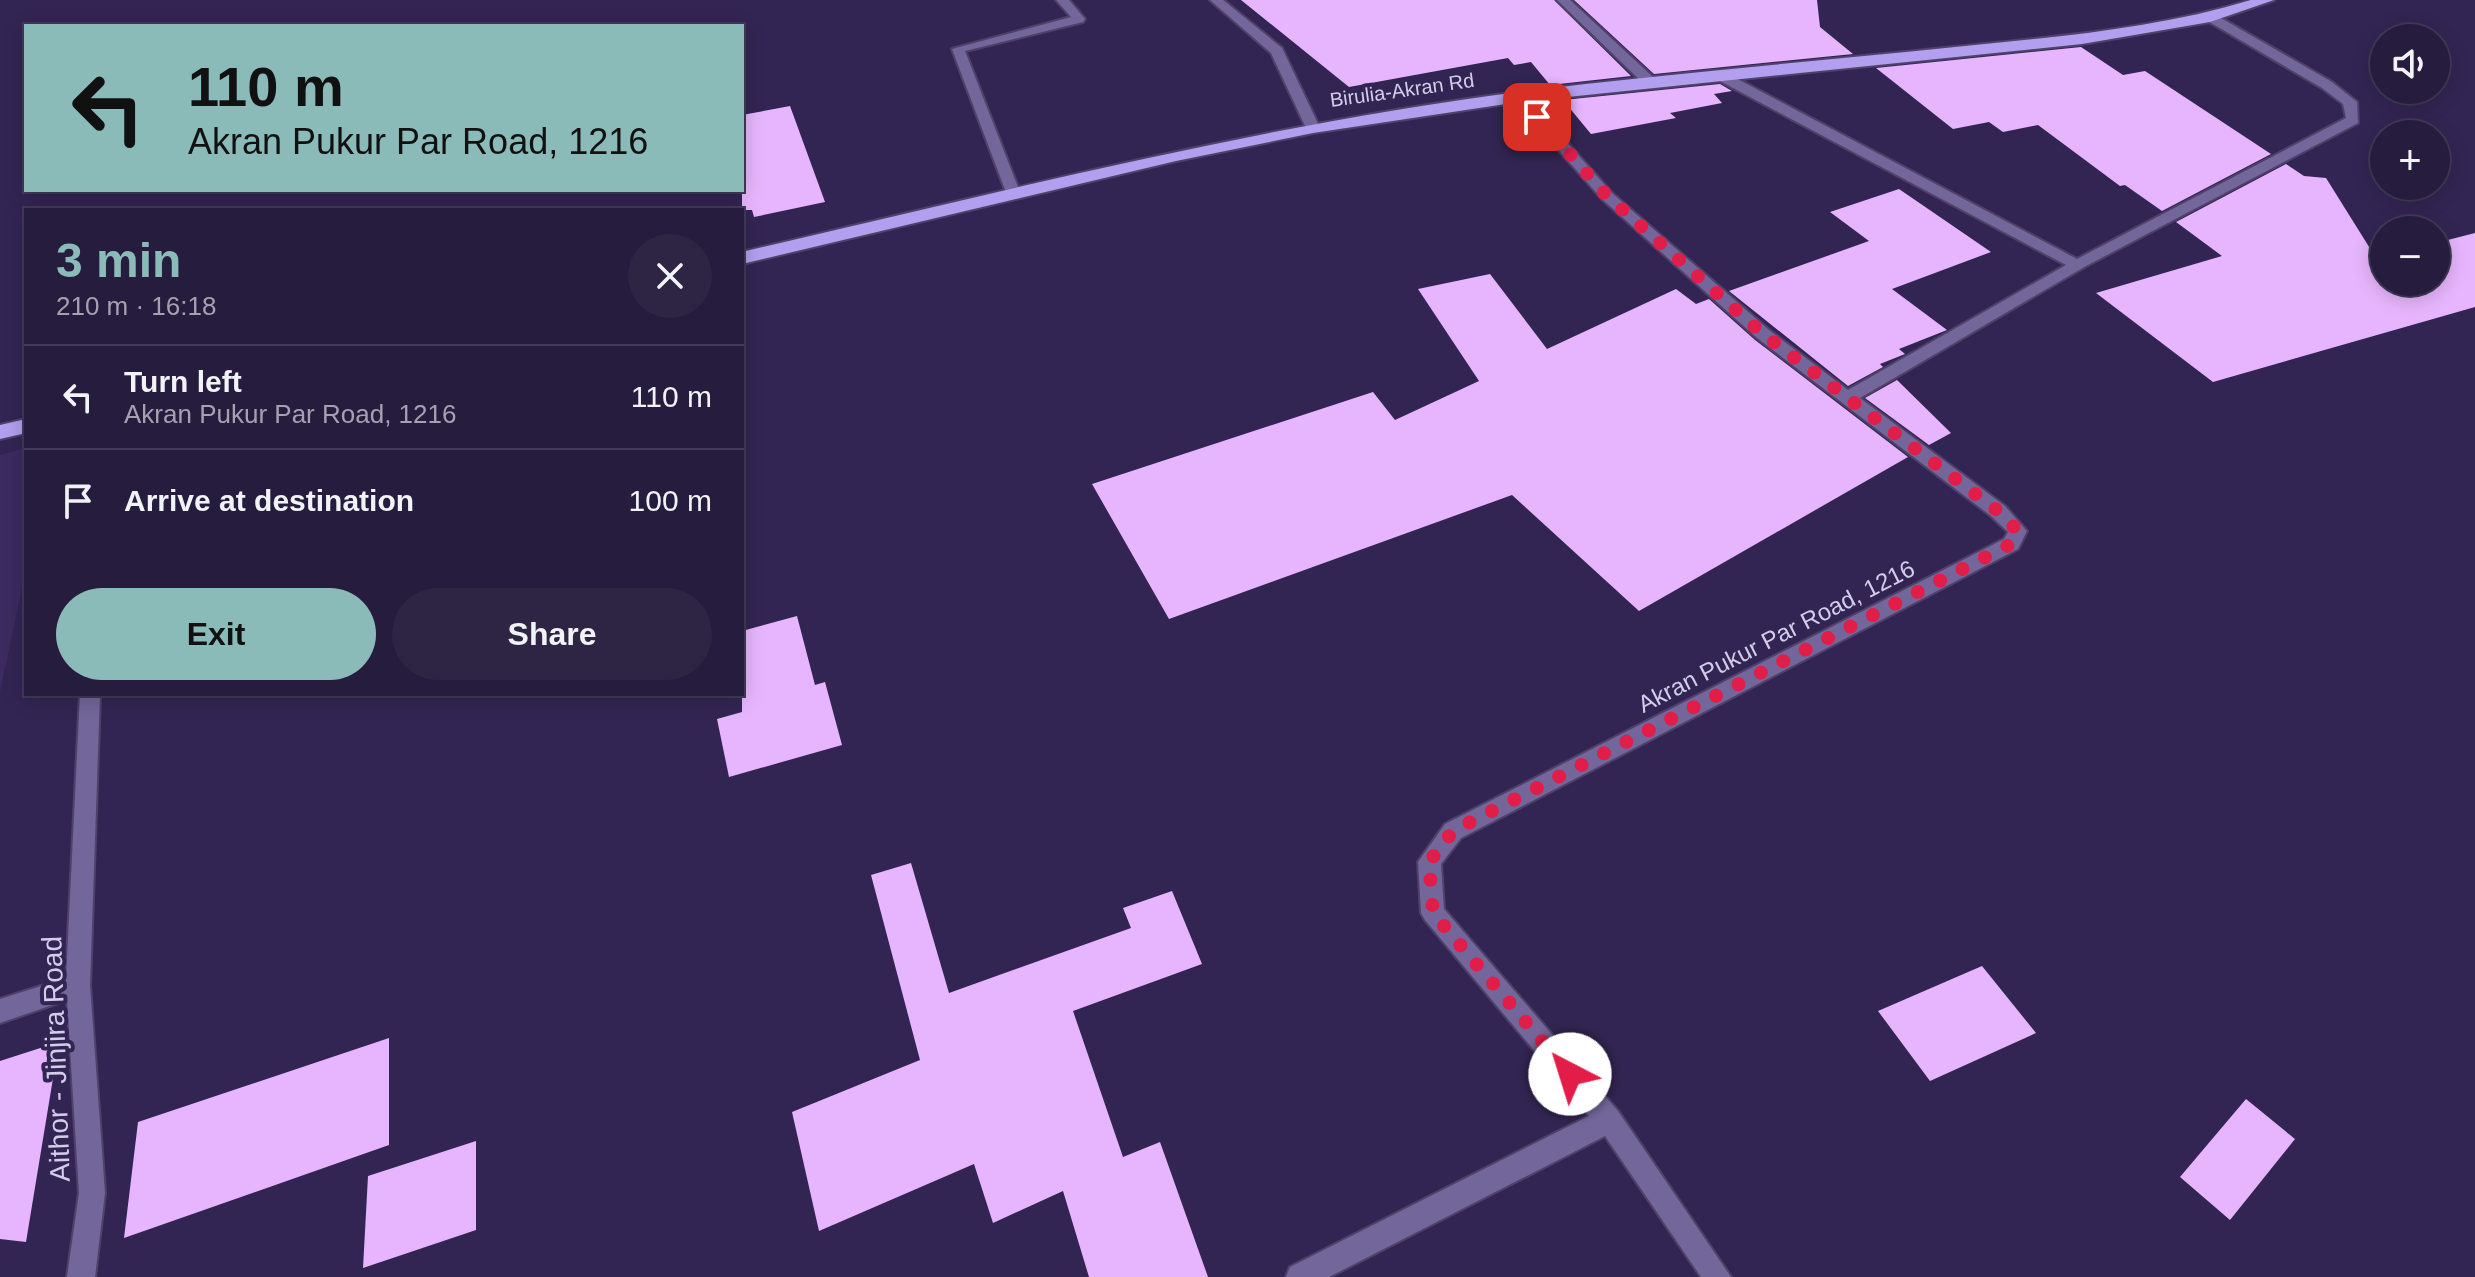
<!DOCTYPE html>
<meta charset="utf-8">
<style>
:root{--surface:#261c3e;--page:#2e2545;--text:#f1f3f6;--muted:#a4a1b0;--line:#423a58;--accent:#8bbbb9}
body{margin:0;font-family:Helvetica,sans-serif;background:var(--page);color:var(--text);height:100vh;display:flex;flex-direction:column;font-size:30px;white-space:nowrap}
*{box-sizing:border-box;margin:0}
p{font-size:26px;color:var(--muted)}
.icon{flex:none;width:44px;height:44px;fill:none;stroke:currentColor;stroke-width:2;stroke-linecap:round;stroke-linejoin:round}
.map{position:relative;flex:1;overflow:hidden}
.side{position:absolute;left:24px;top:208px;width:720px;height:488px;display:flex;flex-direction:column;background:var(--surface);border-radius:0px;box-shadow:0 4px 20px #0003,0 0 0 2px var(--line)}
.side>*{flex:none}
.top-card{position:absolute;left:24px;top:24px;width:720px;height:168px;border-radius:0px;box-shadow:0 4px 20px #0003,0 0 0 2px var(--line);background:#8bbbb9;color:#111;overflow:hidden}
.buttons{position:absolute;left:2370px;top:24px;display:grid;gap:16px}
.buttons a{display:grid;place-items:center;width:80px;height:80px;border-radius:50%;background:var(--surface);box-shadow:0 4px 20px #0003,0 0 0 2px var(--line);font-size:40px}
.pin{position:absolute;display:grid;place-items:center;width:68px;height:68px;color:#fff;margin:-34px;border-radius:16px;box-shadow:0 4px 12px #0006}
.me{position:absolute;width:88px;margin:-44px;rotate:320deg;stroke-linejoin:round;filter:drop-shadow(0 0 6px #0008)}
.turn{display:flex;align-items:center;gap:28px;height:168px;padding:0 32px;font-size:36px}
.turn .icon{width:104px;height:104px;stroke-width:2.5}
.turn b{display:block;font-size:56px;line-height:68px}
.round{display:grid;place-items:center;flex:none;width:84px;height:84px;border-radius:42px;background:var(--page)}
.overview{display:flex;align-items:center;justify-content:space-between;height:136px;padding:0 32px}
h1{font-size:48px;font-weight:600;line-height:60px;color:var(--accent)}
.primary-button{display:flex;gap:16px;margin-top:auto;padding:16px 32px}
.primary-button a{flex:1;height:92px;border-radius:48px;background:var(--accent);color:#111;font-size:32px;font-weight:600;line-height:92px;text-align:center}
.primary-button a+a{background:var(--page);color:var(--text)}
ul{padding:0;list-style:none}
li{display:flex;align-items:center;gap:24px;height:104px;padding:0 32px;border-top:2px solid var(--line)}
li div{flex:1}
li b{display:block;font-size:30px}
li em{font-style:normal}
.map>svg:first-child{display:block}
</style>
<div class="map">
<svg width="2475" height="1277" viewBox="0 0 2475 1277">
<rect width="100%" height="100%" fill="#332553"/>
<path fill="#3b2b60" d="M26,448V569L0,692V455Z"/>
<path fill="#e7b5fd" d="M1241,0H1554L1631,76L1550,85L1531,62L1514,65L1508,58L1349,87Z
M1574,0H1817L1820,27L1853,54L1654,74Z
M2081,47L2123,75L2145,71L2271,154L2162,211L2125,185L2120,186L2038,125L2003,132L1989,122L1953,129L1876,68Z
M1720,84L1732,91L1714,94L1722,103L1670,113L1676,118L1591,134L1563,100Z
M790,106L825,202L754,217L752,210H742V115Z
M2286,164L2304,176L2326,178L2376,258L2384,256V282H2436V243L2475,233V307L2213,382L2096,293L2222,256L2176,222Z
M1899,189L1991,252L1892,289L1947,330L1899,349L1905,354L1880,364L1883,367L1848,386L1729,291L1869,241L1830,212Z
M1490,274L1547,349L1676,289L1696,304L1709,299L1755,340L1908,457L1639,611L1512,495L1169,619L1092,484L1373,392L1395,420L1479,381L1418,289Z
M1897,380L1951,433L1929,445L1865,398Z
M797,616L815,685L825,682L842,745L729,777L717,719L742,712V631Z
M911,863L949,993L1131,928L1123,908L1172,891L1202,964L1073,1011L1123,1157L1160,1142L1208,1277H1089L1063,1191L993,1223L974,1164L819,1231L792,1112L920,1060L871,875Z
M1982,966L2036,1033L1930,1081L1878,1011Z
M389,1038V1145L124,1238L138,1122Z
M59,1042L26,1242L0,1239V1061Z
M2246,1099L2295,1139L2230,1220L2180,1177Z
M476,1141V1230L363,1268L368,1176Z"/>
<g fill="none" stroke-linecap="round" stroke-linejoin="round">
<g stroke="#4f4169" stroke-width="4">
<path id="minor" d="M1056,0H1069L1085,19L1083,22L965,51L1021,195L1014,199L1007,195L952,49L1071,17Z
M1210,0H1223L1282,48L1320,128L1318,131L1306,128L1271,53Z
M1557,0H1570L1655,79V85H1645Z
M2206,14H2214L2332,82L2357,102L2358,123L2086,266L1860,398L2005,506L2027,531L2018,549L1461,838L1441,864L1444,909L1618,1111L1731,1277H1701L1605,1136L1329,1277H1286L1290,1267L1589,1116L1425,920L1421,913L1418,862L1445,824L2004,539L2008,532L1991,516L1757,338L1602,199L1514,100V94H1524L1612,193L1769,330L1848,390L2066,265L1718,80V74H1728L2077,259L2346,118L2343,104L2322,88L2206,20Z
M80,694H100L90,985L105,1193L95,1277H67L79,1193L67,1000L0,1023V999L66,978Z"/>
</g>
<g stroke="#4f4169" stroke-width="4">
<path id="highway" d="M2251,0H2274L2210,22L2082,44L1519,102L1313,133L1176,161L742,264V252C1000,192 1256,126 1518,92C1663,74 1810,62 1955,47C2055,37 2155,29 2251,0Z
M26,419V433L0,439V425Z"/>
</g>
<use href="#minor" fill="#73669a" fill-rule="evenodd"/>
<use href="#highway" fill="#b39fef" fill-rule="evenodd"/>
</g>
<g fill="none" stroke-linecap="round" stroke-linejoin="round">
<path stroke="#e11d48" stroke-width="14" stroke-dasharray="0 25.2" d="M1537,117L1607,196L1763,334L1998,511L2018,531L2011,544L1453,831L1429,862L1433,913L1570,1074"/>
</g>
<g text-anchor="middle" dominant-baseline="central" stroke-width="8" stroke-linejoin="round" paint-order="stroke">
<g font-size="20" fill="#d3cdea" stroke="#332553">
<text transform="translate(1402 90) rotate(-8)">Birulia-Akran Rd</text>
</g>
<g font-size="24" fill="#d3cdea" stroke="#332553">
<text transform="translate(1776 636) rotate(-27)">Akran Pukur Par Road, 1216</text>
</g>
<g font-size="28" fill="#d3cdea" stroke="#332553">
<text transform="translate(56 1059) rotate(-92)">Aithor - Jinjira Road</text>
</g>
</g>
</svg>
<div class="buttons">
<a><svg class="icon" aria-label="sound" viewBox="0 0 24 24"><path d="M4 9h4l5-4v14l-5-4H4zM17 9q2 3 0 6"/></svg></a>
<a>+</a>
<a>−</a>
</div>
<div class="pin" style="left:1537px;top:117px;background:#d93025"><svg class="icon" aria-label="arrive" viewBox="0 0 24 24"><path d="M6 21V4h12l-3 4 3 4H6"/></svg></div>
<svg class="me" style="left:1570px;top:1074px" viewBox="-20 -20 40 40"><circle r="19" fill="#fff"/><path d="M0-13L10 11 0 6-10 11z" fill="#e11d48"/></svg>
<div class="top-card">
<div class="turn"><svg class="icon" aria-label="left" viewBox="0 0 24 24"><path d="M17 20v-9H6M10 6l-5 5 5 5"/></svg><div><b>110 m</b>Akran Pukur Par Road, 1216</div></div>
</div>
<section class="side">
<div class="overview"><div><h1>3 min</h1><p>210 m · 16:18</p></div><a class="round"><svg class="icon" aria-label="close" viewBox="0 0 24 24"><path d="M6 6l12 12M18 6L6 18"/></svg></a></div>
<ul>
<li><svg class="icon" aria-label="left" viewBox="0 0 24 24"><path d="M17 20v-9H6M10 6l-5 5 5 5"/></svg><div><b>Turn left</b><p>Akran Pukur Par Road, 1216</p></div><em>110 m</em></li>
<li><svg class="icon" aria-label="arrive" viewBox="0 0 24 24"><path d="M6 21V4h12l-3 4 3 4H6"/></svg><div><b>Arrive at destination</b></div><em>100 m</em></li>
</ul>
<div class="primary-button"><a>Exit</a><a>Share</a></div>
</section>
</div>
